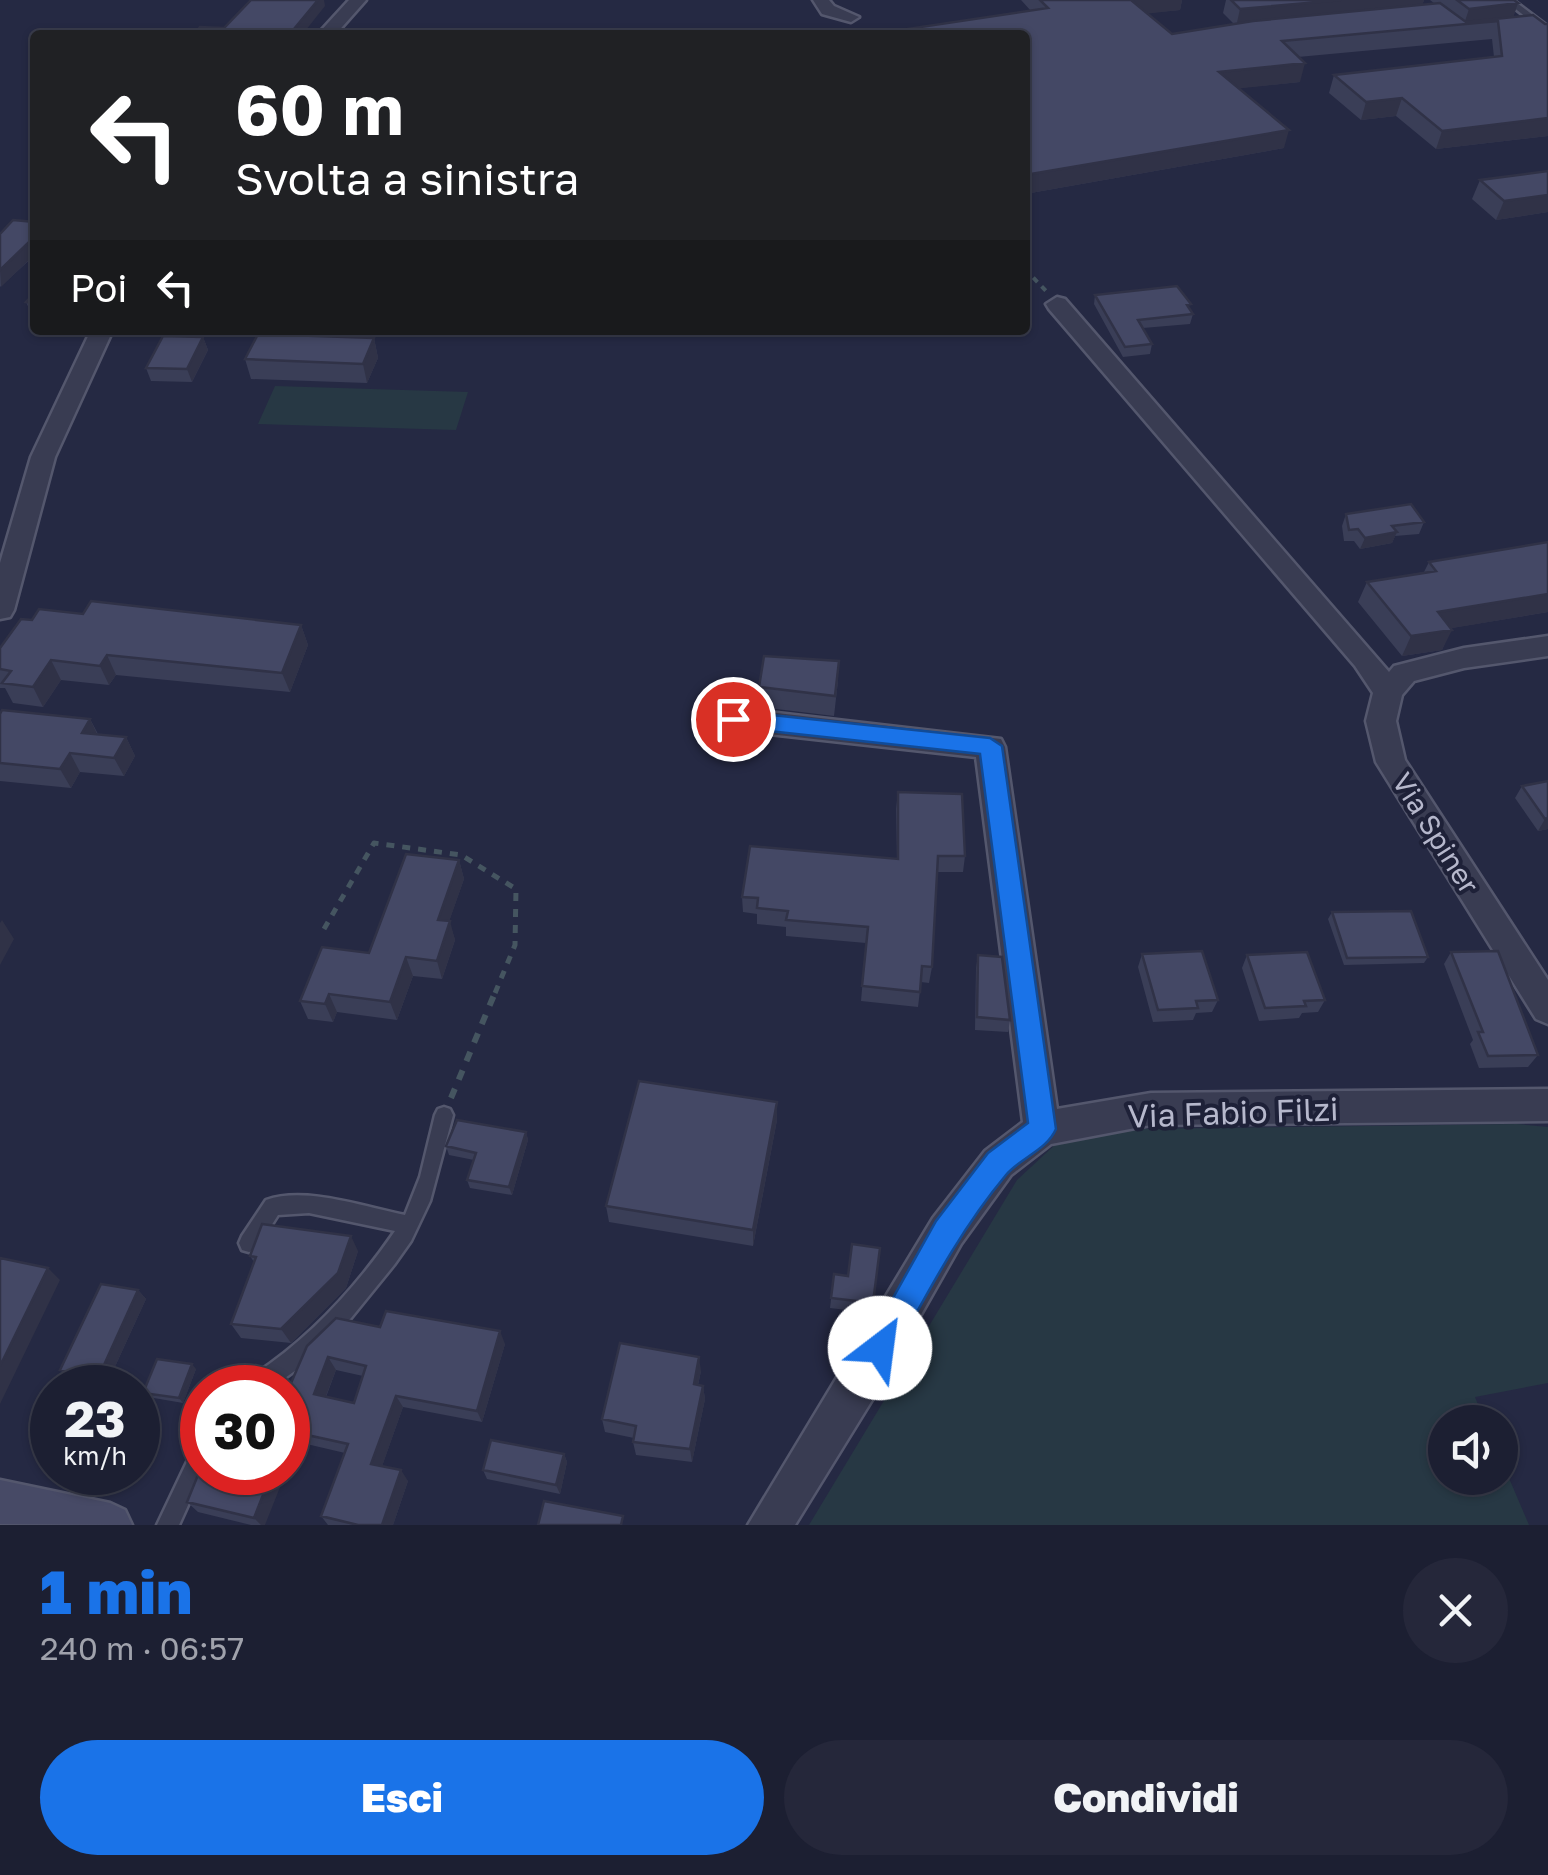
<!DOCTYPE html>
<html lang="it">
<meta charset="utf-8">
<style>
:root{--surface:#1c1f32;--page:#25273a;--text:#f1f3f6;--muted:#a0a2ac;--line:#3a3d4d;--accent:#1a73e8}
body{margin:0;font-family:"Golos Text",sans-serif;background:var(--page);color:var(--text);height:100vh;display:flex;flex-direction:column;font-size:38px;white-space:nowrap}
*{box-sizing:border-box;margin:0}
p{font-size:32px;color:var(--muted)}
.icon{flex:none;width:55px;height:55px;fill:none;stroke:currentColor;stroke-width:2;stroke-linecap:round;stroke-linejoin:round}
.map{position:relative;height:1525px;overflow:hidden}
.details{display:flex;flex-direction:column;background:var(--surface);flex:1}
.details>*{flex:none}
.guide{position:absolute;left:30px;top:30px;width:1000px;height:305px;border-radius:10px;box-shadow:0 2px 8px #0004,0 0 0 2px var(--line);background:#202124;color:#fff;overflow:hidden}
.controls{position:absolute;left:1428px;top:1405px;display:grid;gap:20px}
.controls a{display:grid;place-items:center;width:90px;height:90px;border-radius:50%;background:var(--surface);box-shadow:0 2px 8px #0004,0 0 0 2px var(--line);font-size:50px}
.speed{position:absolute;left:30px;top:1365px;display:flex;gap:20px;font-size:50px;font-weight:700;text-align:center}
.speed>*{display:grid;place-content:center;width:130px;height:130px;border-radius:50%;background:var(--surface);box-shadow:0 2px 8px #0004,0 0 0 2px var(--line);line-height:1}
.speed small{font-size:25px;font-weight:400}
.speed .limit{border:15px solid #d22;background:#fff;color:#111}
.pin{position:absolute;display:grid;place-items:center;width:85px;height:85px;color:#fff;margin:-42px;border:5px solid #fff;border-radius:50%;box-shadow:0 2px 10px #0007}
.me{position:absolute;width:110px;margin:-55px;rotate:30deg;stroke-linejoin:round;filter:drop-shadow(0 0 8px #0008)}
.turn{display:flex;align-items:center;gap:35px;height:210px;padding:0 40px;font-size:45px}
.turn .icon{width:130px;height:130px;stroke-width:2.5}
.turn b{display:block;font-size:70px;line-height:85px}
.then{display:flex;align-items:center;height:95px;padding:0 40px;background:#0003;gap:20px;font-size:38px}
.round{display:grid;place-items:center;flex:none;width:105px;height:105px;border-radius:52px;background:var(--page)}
.head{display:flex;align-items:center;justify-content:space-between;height:170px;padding:0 40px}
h1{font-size:60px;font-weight:800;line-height:75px;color:var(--accent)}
.button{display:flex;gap:20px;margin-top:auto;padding:20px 40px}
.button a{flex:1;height:115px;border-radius:60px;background:var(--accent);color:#fff;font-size:40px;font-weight:800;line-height:115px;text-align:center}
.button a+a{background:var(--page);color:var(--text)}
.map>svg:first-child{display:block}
</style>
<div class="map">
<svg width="1548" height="1525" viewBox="0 0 1548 1525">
<rect width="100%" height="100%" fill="#252943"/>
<path fill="#273844" d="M275,386L468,392L456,430L258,424Z
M1517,1124L1548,1127V1383L1475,1397L1485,1422H1445V1478H1500V1457L1529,1525H809L1017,1180L1058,1142L1139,1129Z"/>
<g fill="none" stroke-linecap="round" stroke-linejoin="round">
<g stroke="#54576d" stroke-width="5">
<path id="lane" d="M1504,0H1513L1546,25L1539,27Z
M444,1107L450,1109L453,1115L430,1201L411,1241L394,1265L351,1318L303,1365L271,1388H241L244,1381C305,1344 355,1289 395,1231L309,1213L278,1215L256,1250L249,1252L242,1250L239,1243L242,1236L266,1200C306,1186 364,1207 405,1215L420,1177L435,1115L438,1109Z
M202,1441L203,1472L179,1525H157L195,1445Z"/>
</g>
<g stroke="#54576d" stroke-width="5">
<path id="street" d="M349,0H366L335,35H317Z
M813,0H829L834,6L859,17L851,22L822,14Z
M1057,297L1065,299L1389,672L1394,666L1464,648L1548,636V656L1464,668L1414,681L1402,695L1396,721L1405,760L1548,980V1024L1536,1019L1376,762L1366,721L1373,693L1355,666L1049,309L1046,304Z
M91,330H113L55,457L14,610L10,617L0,619V563L31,457Z
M733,708L1001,739L1005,747L1057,1109L1151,1093L1548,1089V1121L1151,1125L1051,1144L1011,1175L961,1244L877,1392L795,1525H748L933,1218L985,1151L1023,1122L976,757L733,730L723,727L718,719L723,711Z"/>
</g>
<g stroke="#54576d" stroke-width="5">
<path id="secondary" d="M0,1480L110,1503L125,1510L132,1525L0,1524Z"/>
</g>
<path stroke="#455560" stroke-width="4" stroke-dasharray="6 6" stroke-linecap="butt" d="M1025,269L1047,292"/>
<path stroke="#455560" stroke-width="5" stroke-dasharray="8 8" stroke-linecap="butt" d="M324,929L374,843L461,855L516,889L515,945L493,998"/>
<path stroke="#455560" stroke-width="6" stroke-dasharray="10 10" stroke-linecap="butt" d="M451,1098L494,995"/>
<use href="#lane" fill="#393c52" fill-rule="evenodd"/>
<use href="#street" fill="#393c52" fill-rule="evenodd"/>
<use href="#secondary" fill="#474a66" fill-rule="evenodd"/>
</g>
<path fill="#3a3e57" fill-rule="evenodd" d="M1021,0H1182L1180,10L1147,13L1172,34L1234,24L1223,13L1226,0H1424L1422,5L1435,4L1430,0H1514L1518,3L1513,17L1548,24V136L1436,149L1396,116L1361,120L1329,93L1334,75L1494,57L1492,39L1298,57L1300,82L1238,88L1284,148L1025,194V35H887V32L1031,11Z
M1548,171V212L1496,220L1472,199L1480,180Z
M35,222V255L0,287V234Z
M35,292V316L32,315L26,302Z
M1095,295L1190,310L1193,314L1190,324L1143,328L1152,344L1150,354L1123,357L1094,304Z
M203,337L208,350L192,382L151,381L146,368Z
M374,338L378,358L367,383L251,379L245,359Z
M1346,514L1424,522L1419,534L1395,536L1392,543L1360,549L1354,541H1344L1342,526Z
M1548,542V612L1451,628L1442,650L1402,656L1358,602L1367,582L1424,572L1429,562Z
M83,614L301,625L308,645L290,692L116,675L109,685L61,680L43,707L13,703L5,688H0V648L32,620Z
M838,681L834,716L759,707V687Z
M0,714L90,719L98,734L126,737L135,756L124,776L80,772L71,788L0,781Z
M1548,781V829L1538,831L1515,798L1522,786Z
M898,792L965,856L963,872H937L932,967L929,983L921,982L918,1007L861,1001L866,943L786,936V927L757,924V914L743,912L742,897L897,859L896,809Z
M459,860L464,879L449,921L455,940L442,979L413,976L397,1020L337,1012L333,1022L308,1019L300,1001L369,953Z
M1332,912L1428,957L1424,963L1344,965L1328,919Z
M1451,952L1538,1055L1528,1067L1479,1068L1470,1044L1473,1040L1444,964Z
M1142,954L1218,1000L1212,1012L1196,1013L1193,1020L1153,1022L1138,967Z
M978,955L1010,1020L1008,1032L975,1030L976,968Z
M1247,955L1325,1000L1318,1012L1302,1013L1299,1018L1259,1021L1242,968Z
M777,1102V1120L753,1246L609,1222L606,1206Z
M526,1132L528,1140L512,1195L470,1188L467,1180L474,1160L449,1155L446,1146Z
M880,1248L871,1313L830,1308L834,1274L848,1276Z
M358,1251L346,1288L291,1343L241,1338L231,1324L254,1262L250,1256Z
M138,1290L146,1299L107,1384L69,1378L60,1370Z
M380,1327L505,1344L482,1422L403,1407L382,1466L408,1481L393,1525H328L321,1516L345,1453L298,1442L288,1469V1390L307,1346ZM336,1370L363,1376L354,1403L326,1397Z
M196,1369L183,1403L148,1397L143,1393Z
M701,1371L698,1385L703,1386L705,1399L692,1462L636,1455L633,1442L634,1438L605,1432L602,1419Z
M564,1454L567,1462L560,1494L487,1479L483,1470Z
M202,1465L265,1525H251L198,1512L187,1502Z
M83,1472H117L115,1478Z"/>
<path fill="#303247" d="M315,0H324L325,6L302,35H289Z
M1128,0H1182L1180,10L1126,16Z
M1341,0H1424L1421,9L1236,27L1240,9Z
M1518,3L1512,21L1464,24L1469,9Z
M1305,63L1300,82L1215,91L1219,72Z
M1402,98L1396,116L1361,120L1366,102Z
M1548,118V136L1436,149L1442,131Z
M1289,130L1284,148L1025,194V175Z
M1548,195V212L1496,220L1504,201Z
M29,242L34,255L1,287L0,270Z
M203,337L208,350L192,382L187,369Z
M374,338L378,358L367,383L363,364Z
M1397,532L1392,543L1360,549L1365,538Z
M1548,594V612L1429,632L1438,612Z
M301,625L308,645L290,692L282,673Z
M1452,630L1442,650L1402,656L1411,636Z
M107,655L116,675L109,685L100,666Z
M51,660L61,680L43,707L33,687Z
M90,719L99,738L82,733Z
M126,737L135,756L124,776L114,758Z
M70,753L80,772L71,788L60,769Z
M1548,818V829L1538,831L1545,819Z
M459,860L464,879L443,939L438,920Z
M2,920L14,939L0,965V923Z
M450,921L455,940L442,979L437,961Z
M406,957L413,976L397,1020L390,1002Z
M329,994L337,1012L333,1022L325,1004Z
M777,1102V1120L753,1246V1230Z
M526,1132L528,1140L512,1195L509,1187Z
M351,1236L358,1251L346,1288L291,1343L281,1329Z
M48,1268L60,1280L0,1404V1366Z
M138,1290L146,1299L107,1384L99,1376Z
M500,1331L505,1344L482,1422L477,1411Z
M328,1357L336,1370L322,1406L314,1394Z
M699,1357L701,1371L695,1398L694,1384Z
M192,1364L196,1369L183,1403L179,1398Z
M703,1386L705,1399L692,1462L690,1449Z
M396,1396L403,1407L379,1475L371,1464Z
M138,1403L142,1408L138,1421Z
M289,1431L298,1442L288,1469V1435Z
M564,1454L567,1462L560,1494L556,1485Z
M401,1470L408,1481L393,1525H382Z
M272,1472H286L265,1525H261L254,1518Z"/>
<path fill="#444865" stroke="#303247" stroke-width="2.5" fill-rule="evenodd" d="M251,0H318L289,35H193L200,27L224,28Z
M1040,0H1131L1172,34L1253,21L1440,3L1466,22L1533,15L1545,24H1548V118L1442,131L1402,98L1366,102L1334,75L1502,56L1498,21L1282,41L1305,63L1219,72L1289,130L1025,175V35H890L887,32L1048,8Z
M1231,0H1341L1240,9Z
M1457,0H1514L1518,3L1469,9Z
M1548,171V195L1504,201L1480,180Z
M13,220L35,222V242H29L0,270V234Z
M1177,286L1191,304L1187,305L1193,314L1138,320L1152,344L1125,347L1095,295Z
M35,292V303L26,302Z
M258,334L374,338L363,364L245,359Z
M163,336L203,337L187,369L146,368Z
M1411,504L1424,522L1392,526L1397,532L1365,538L1358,529L1349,530L1346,514Z
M1548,542V594L1438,612L1452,630L1411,636L1367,582L1436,571L1429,562Z
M91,601L301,625L282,673L107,655L100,666L51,660L33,687L2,683L11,671L0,669V648L21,619L32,620L39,609L83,614Z
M764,656L839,661L835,696L759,687Z
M2,710L90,719L82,733L126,737L114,758L70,753L60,769L0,763V714Z
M1548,781V818L1545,819L1522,786Z
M898,792L962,794L965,856H938L932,967L922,966L920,992L862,986L868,927L786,920L788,911L757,908L758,898L742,897L750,846L898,859Z
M406,854L459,860L438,920L450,921L437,961L406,957L390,1002L329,994L325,1004L300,1001L322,947L369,953Z
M1411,911L1428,957L1347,958L1332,912Z
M1202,951L1218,1000L1196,1001L1198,1008L1158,1010L1142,954Z
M1498,951L1538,1055L1488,1056L1478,1032H1483L1451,952Z
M1307,952L1325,1000L1304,1001L1306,1006L1265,1008L1247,955Z
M978,955L1002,957L1010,1020L977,1017Z
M639,1081L777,1102L753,1230L606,1206Z
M457,1120L526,1132L509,1187L467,1180L476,1153L446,1146Z
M262,1224L351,1236L338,1273L281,1329L231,1324L256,1257L250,1256Z
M852,1244L880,1248L873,1303L831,1298L834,1274L848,1276Z
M0,1258L48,1268L0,1366Z
M101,1284L138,1290L99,1376L60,1370Z
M386,1311L500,1331L477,1411L396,1396L371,1464L401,1470L382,1525H358L321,1516L348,1444L289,1431L288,1435V1390L307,1346L336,1318L380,1327ZM328,1357L366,1366L354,1403L314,1394Z
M620,1343L699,1357L694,1384L703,1386L690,1449L633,1442L636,1426L602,1419Z
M157,1359L192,1364L179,1398L143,1393Z
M250,1382L274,1388H248Z
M491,1440L564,1454L556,1485L483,1470Z
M202,1465V1472H272L254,1518L187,1502Z
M544,1501L623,1516L621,1525H538Z"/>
<path fill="#1a73e8" stroke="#114b97" stroke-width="2.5" d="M733,711L990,738L1002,746L1056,1129C1047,1150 1020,1158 1006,1175C959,1231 926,1296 891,1359L880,1364L869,1359L865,1348L936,1221L988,1153L1028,1123L980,754L733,727L722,719Z"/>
<g text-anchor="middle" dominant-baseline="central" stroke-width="8" stroke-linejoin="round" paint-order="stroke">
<g font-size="28" fill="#b6b8cc" stroke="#1e2138">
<text transform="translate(1436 833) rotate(58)">Via Spiner</text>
</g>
<g font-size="32" fill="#b6b8cc" stroke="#1e2138">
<text transform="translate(1233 1112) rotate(-2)">Via Fabio Filzi</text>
</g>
</g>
</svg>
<div class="controls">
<a><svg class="icon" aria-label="sound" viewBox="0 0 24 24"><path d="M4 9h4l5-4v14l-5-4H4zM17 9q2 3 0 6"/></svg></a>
</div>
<div class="speed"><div>23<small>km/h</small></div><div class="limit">30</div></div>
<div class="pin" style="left:733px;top:719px;background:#d93025"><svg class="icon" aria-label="arrive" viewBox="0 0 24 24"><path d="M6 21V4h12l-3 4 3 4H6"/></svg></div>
<svg class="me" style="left:880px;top:1348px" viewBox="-20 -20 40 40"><circle r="19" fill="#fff"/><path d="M0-13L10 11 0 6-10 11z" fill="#1a73e8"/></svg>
<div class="guide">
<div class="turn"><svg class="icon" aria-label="left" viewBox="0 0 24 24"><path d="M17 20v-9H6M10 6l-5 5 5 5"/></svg><div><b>60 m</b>Svolta a sinistra</div></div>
<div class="then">Poi<svg class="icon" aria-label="left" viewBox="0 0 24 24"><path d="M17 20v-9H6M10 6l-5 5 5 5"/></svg></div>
</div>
</div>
<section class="details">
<div class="head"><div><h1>1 min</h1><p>240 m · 06:57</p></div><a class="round"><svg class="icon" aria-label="close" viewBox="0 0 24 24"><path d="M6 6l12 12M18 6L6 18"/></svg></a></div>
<div class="button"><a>Esci</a><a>Condividi</a></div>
</section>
